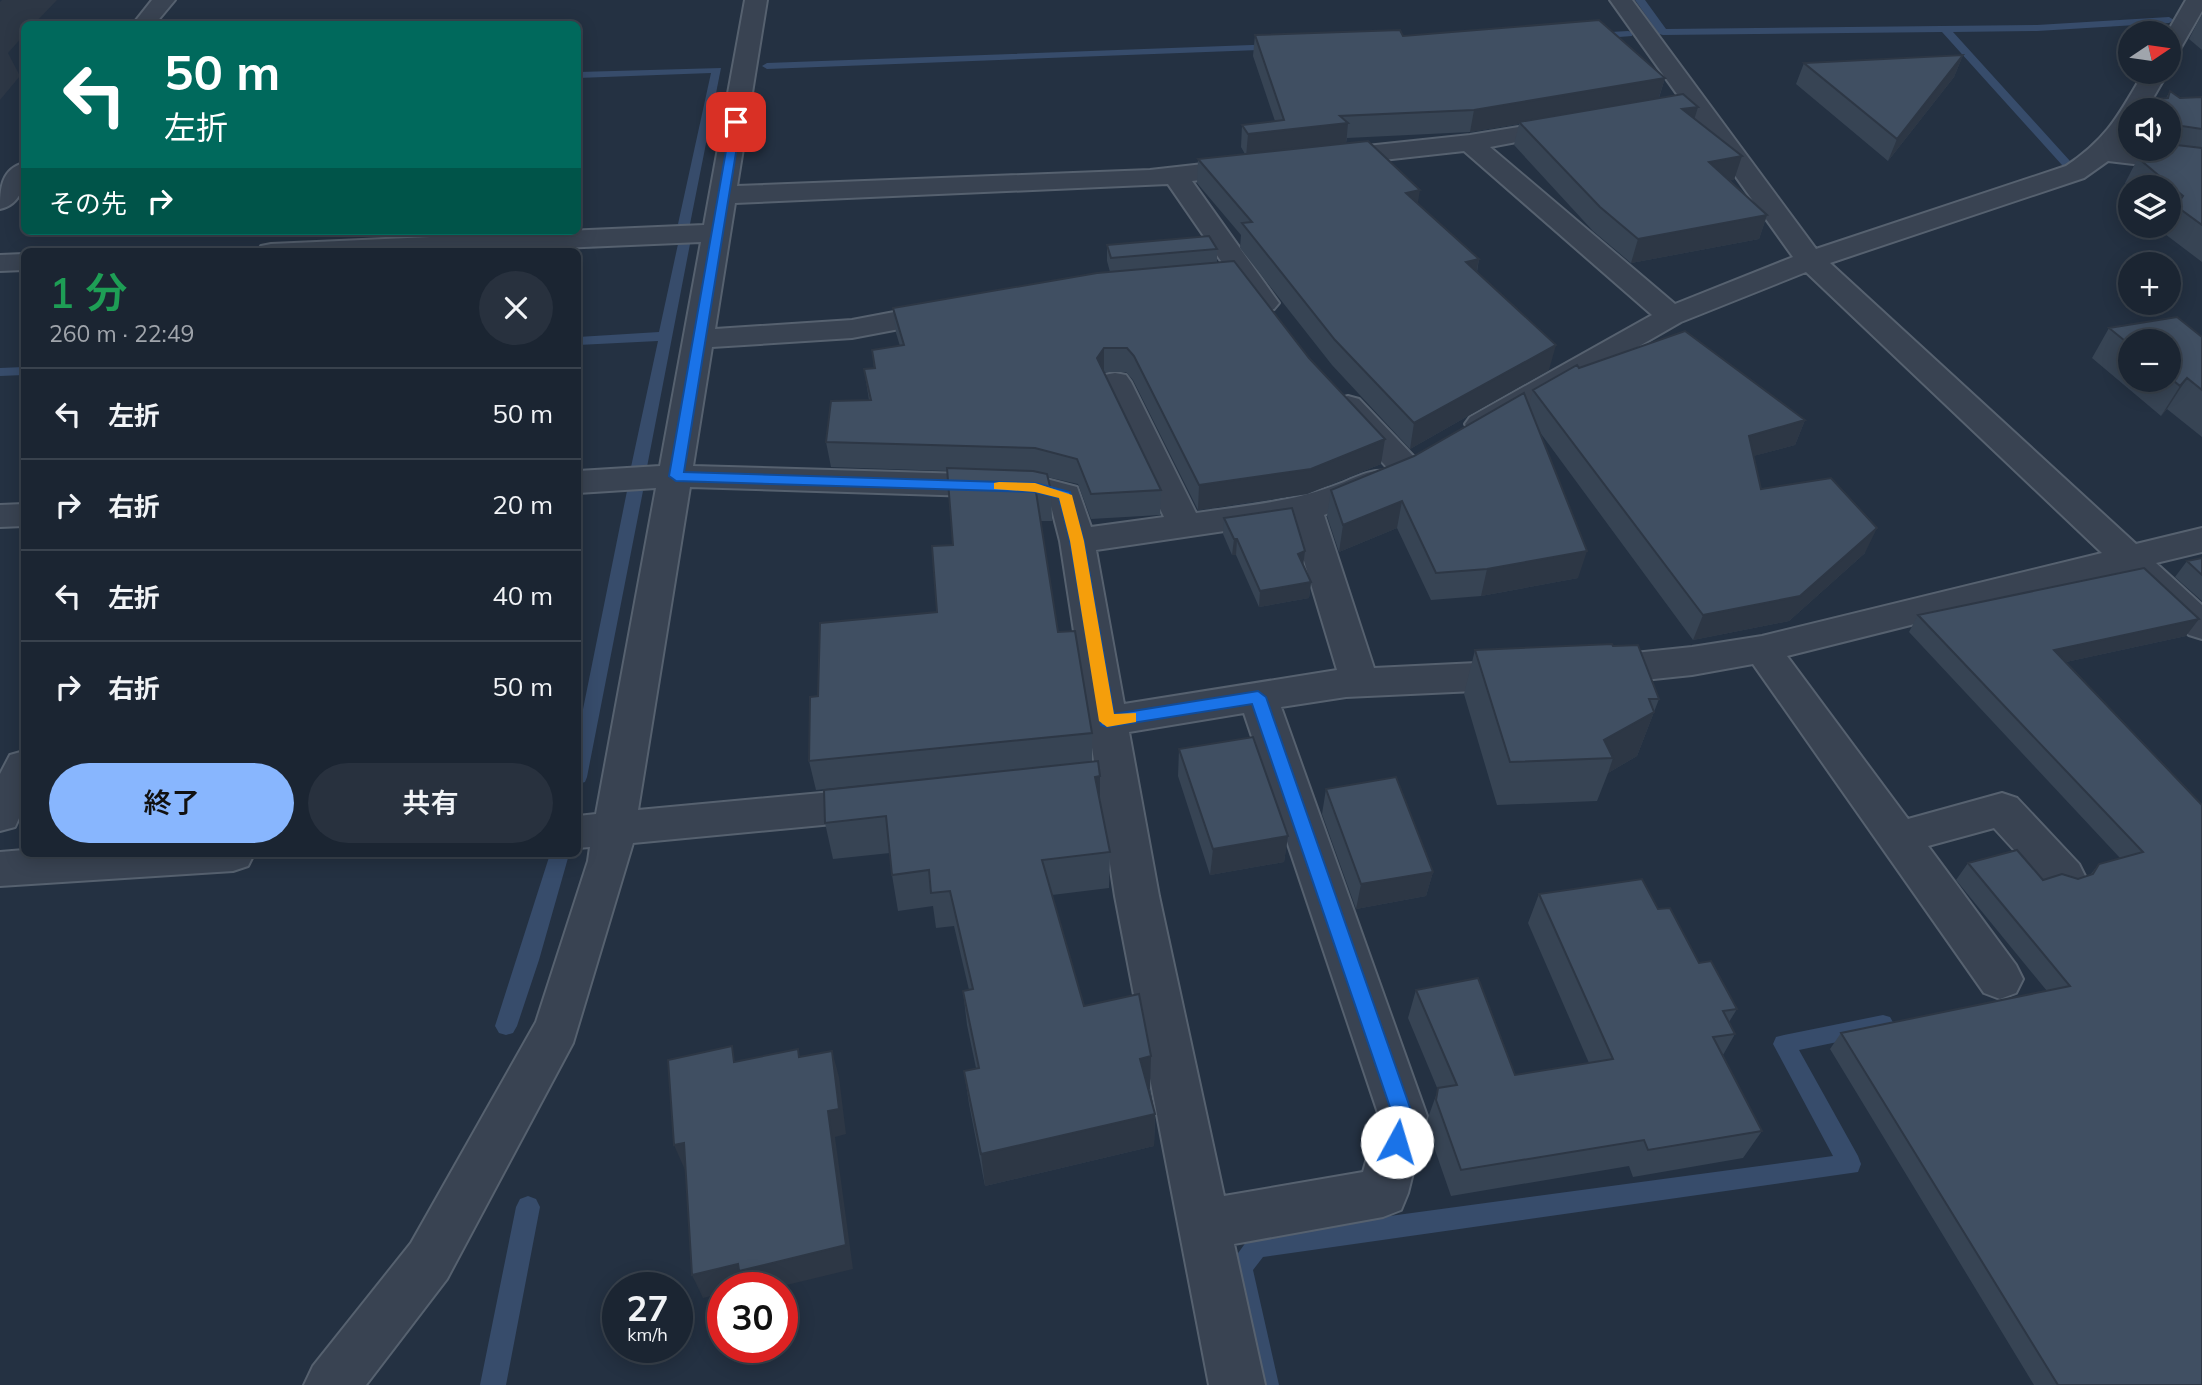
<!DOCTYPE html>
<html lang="ja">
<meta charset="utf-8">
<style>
:root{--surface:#1b2532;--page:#28313e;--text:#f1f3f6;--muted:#a0a5ac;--line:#39424d;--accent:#88b6fe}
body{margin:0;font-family:Mulish,"Noto Sans JP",sans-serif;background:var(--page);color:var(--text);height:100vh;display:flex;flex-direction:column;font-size:26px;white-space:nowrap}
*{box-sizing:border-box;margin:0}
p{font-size:23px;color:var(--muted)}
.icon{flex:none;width:38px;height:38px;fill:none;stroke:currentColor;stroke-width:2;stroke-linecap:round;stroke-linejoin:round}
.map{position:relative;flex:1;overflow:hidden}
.side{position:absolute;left:21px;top:248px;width:560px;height:609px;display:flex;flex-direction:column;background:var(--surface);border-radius:10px;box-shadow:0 4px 18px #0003,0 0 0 2px var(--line)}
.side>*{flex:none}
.top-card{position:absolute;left:21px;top:21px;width:560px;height:214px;border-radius:10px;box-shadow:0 4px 18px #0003,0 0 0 2px var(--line);background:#00695c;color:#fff;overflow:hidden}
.needle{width:46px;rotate:77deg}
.controls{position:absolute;left:2118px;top:21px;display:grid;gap:14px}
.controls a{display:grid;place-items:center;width:63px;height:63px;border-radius:50%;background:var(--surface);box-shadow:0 4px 18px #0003,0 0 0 2px var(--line);font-size:35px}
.speed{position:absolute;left:602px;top:1272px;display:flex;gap:14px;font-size:35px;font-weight:700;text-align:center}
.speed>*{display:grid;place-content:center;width:91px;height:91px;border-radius:50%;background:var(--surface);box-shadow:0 4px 18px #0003,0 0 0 2px var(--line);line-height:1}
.speed small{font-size:18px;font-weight:400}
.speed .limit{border:10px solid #d22;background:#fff;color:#111}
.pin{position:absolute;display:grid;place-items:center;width:60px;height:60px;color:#fff;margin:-30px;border-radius:14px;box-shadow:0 4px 10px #0006}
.me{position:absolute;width:77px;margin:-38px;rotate:6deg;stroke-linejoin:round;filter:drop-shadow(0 0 5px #0008)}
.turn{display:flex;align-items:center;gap:24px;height:147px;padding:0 28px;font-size:32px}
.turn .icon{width:91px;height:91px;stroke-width:2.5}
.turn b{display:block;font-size:49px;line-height:60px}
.then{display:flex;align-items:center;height:66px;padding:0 28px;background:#0003;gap:14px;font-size:26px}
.round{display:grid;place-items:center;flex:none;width:74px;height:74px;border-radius:37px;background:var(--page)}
.summary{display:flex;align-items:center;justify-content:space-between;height:119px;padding:0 28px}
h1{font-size:42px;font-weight:600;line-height:52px;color:#1e9e55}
.primary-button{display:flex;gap:14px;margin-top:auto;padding:14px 28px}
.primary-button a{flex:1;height:80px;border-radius:42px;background:var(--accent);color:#111;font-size:28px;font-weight:600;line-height:80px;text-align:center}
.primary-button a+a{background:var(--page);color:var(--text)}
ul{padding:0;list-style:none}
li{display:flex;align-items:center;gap:21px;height:91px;padding:0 28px;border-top:2px solid var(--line)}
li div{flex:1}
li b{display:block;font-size:26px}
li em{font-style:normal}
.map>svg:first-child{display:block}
</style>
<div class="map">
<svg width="2202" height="1385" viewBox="0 0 2202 1385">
<rect width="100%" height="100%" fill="#243142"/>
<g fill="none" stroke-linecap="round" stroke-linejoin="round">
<path fill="#374c6b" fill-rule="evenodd" d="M1635,0H1645L1666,29L2037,25L2169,17L2174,20L2169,23L2037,31L1953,32L2070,161L2072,163L2066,167L2062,165L1942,32L1663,35L1659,34Z
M1628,31L1632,32V36L1593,39L1588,36L1593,33Z
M1278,44L1283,47L1282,49L767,69L762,66L767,63Z
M721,68L690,224L684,228L678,224L711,73L578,78V72Z
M684,240L690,244L647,467L639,472L631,467L658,341L578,345V337L659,332L678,244Z
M24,367V375L0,376V368Z
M635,486L643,491L587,777L585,782L578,784V734L627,491Z
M550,854H566L568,858L539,960L517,1026L513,1033L506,1035L499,1033L495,1026Z
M1883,1015L1890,1017L1894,1024L1890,1031L1799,1050L1858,1156L1861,1164L1858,1172L1263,1257L1253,1270L1279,1385H1253L1228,1267L1249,1238L1257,1234L1833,1156L1773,1044L1776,1037L1784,1035Z
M528,1196L536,1199L540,1207L506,1385H480L516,1207L520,1199Z"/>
<g stroke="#56616f" stroke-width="4">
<path id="minor" d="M152,0H175L155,24H133Z
M745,0H767L737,186L1150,170L1248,159L1257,161L1261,167L1257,173L1192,181L1279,303L1274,309L1264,312L1254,309L1168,184L735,203L715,329L852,320L947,302L957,305L962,311L957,317L947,320L852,338L712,347L693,466L1035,476L1077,487L1091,527L1164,517L1099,382L1104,375L1115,373L1126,375L1131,382L1196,513C1249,505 1295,502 1344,482C1361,475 1373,468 1391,472L1396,480L1391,488L1324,515L1374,668L1518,661L1531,665L1537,675L1531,685L1518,689L1346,697L1281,707L1427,1116L1408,1193L1401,1210L1383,1217L1234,1244L1265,1385H1209L1115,896L1060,541L1050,502L1035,498L690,487L638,810L875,788L890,793L896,804L890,815L875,820L633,843L573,1043L447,1279L366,1385H304L313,1366L411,1243L536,1022L588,861L590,847L578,848V816L596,814L656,488L578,493V471L660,466L701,242L467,252H257L261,246L271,244L704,225ZM1292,521L1337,670L1124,704L1096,550ZM1244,713L1379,1116L1363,1172L1224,1196L1159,896L1129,732Z
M1610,0H1632L1816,249L2066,166C2109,137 2119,114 2144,72H2168L2146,110H2130V135L2121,147L2202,156V172L2108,161L2084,178L1830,263L2136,544L2202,528V552L2156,563L2202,605V639L2189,635L2122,572L1787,656L1908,819L2002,793L2017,798L2079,864L2085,876L2079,888L2064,893L2049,888L1994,828L1928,846L2016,965L2023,979L2016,993L2000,999L1984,993L1753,664L1692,675L1596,685L1583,681L1577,671L1583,661L1596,657L1692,647L1762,636L2102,553L1806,272L1681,322L1492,431L1481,434L1470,431L1465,424L1470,417L1652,315L1464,151L1329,166L1320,163L1316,158L1320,153L1329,150L1470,135L1567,119L1576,121L1579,126L1576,131L1490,147L1675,304L1793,257Z
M2186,0H2202V11L2176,56L2168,58L2167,33Z
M24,163C26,183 22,204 0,209C0,189 1,169 24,163Z
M24,254V270L0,271V255Z
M1348,396L1359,399L1417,460L1422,467L1417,474L1405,477L1393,474L1337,413L1332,406L1337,399Z
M24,504V526L0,527V505Z
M24,751V807L15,827L0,831V774L10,755Z
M24,850V854H254L248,866L233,871L0,886V852Z"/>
</g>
<use href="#minor" fill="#394352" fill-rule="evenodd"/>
</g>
<path fill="#374454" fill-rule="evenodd" d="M2202,14V50L2189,39Z
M1255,35L1403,36L1665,78L1659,98L1698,107L1694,119L1734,180H1730L1767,215L1759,239L1631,263L1593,231L1514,145L1519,124L1470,132L1347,138L1346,143L1417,204L1479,259L1477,272L1549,370L1410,449L1332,365L1240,248L1241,235L1197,183L1198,159L1245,154L1241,147L1242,125L1275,121L1253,56Z
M1963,55L1954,77L1888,161L1796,84L1804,63Z
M2170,91L2180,98L2202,97V262L2161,231L2165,226H2168V187H2130L2125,183L2138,158L2168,149V110H2146L2152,99L2166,98Z
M1107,245L1217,249V262L1381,464L1307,494L1198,510L1133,380L1126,372H1104L1161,490L1160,515L1091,519L1078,484L1047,477L1051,491L1052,521H1041L1058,632L1092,733V762L1110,852L1109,888L1052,895L1084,1006L1150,1089L1155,1114L1154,1146L985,1186L969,1104L964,1071L976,1068L967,1025L963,991L969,990L954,926L936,928L933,906L898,911L892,875L890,853L833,859L825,823L945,777L816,790L809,761L818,696L937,612L953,545L947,471L831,467L826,442L869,400L864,369L874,368L872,350L900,346L896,333L893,308L1110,272L1107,261Z
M2109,328L2202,337V437L2167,409L2161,416L2092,358ZM2130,341H2168V380H2130Z
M1579,368L1805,420L1795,445L1753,456L1761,489L1865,553L1789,621L1693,640L1539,431L1578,578L1481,596L1431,600L1397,528L1339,552L1327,516L1331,490L1414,456L1529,406L1533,390Z
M1224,518L1303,566L1311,582L1309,598L1259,607L1236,555H1232L1223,534Z
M2202,558V601L2175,577L2187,561Z
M1918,615L2186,636L2066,662L2202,805V1385H2034L1830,1049L1841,1033L2047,991L1956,880L1968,863L2043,880L2078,879L2090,875L2099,864L2120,858L1909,632Z
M1613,646L1659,699L1637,756L1608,773L1597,801L1497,805L1464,694L1475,650Z
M1179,749L1288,836L1284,862L1210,875L1178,776Z
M1326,789L1433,872L1426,896L1356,909L1322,814Z
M1539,894L1658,909L1699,963L1737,1009L1729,1022L1735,1034L1723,1055L1762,1131L1743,1158L1633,1177L1629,1166L1451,1196L1427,1127L1429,1115L1438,1090L1408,1018L1416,990L1515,1075L1589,1063L1528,923Z"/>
<path fill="#2d3745" d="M2,0H57L34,24H24V35L8,53L20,76L0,100V2Z
M1963,55L1954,77L1888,161L1897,139Z
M1665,78L1658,100L1519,122V124L1470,132L1474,110Z
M1698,107L1691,130L1682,109Z
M1348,123L1346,146L1246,157L1248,134Z
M1742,156L1734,180L1702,185L1709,162Z
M1420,190L1416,214L1406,193Z
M1767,215L1759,239L1631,263L1638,239Z
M1479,259L1474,284L1466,262Z
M1556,345L1549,370L1410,449L1414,423Z
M1104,348V372L1097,358Z
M2187,378L2167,409L2161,416L2180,386Z
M1805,420L1795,445L1739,460L1749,436Z
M1385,439L1381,464L1307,494L1198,510L1199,485Z
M1402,501L1397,528L1339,552L1343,525Z
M1877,528L1865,553L1789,621L1693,640L1703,615Z
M1234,539H1237L1236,555H1232Z
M1305,551L1303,567L1298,554Z
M1587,551L1578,578L1481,596L1487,569Z
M1311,582L1309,598L1259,607L1260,591Z
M2199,619L2186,636L2043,667L2054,650Z
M1654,712L1637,756L1608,773L1613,758L1604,740Z
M1100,776V813L1095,777Z
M1288,836L1284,862L1210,875L1213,849Z
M1433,872L1426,896L1356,909L1361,884Z
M832,1051L839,1077L846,1134L835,1137L853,1269L774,1288H723V1293L703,1298L692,1275L828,1111Z
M1151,1056L1150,1089L1139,1092L1140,1059Z
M1155,1114L1154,1146L985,1186L981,1154Z
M684,1143L685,1170L674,1145Z"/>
<path fill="#404f62" stroke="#2d3745" stroke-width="2" d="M1599,20L1665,78L1474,110L1340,116L1348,123L1248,134L1242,125L1284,120L1255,35L1400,30L1403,36Z
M1963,55L1897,139L1804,63Z
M2170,91L2180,98L2202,97V129L2168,124V110H2152V99L2168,98Z
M1683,94L1698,107L1682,109L1742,156L1709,162L1767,215L1638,239L1600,207L1519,122Z
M1368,141L1420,190L1406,193L1479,259L1466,262L1556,345L1414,423L1335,340L1242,223L1252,222L1198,159Z
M2168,144L2202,148V225L2176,206L2183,196L2138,158L2146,149H2168Z
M1209,236L1217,249L1111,258L1107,245Z
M1234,261L1309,358L1385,439L1311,469L1199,485L1134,356L1127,348H1104L1097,358L1161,490L1091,494L1077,459L1035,448L826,442L831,401L871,400L864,369L875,368L872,350L904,345L893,308L1097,273Z
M2177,317L2202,337V390L2187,378L2180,386L2168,376V341H2130V345L2109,328Z
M1685,331L1805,420L1749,436L1761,489L1831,478L1877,528L1800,596L1703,615L1533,390L1577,365L1579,368Z
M1524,393L1587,551L1487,569L1436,573L1402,501L1343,525L1331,490L1414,456Z
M947,468L1033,471L1047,474L1051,491L1036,492L1058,632L1075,631L1092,733L809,761L810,697L818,696L820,623L937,612L932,546L953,545Z
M1292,508L1305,551L1298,554L1311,582L1260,591L1237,539H1234L1224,518Z
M2202,558V575L2187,561Z
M2144,568L2199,619L2054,650L2202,805V1385H2058L1841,1033L2070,986L1968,863L2017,850L2043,880L2062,874L2078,879L2093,874L2099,864L2143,852L1918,615Z
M1612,644L1613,646L1638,645L1659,699H1649L1654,712L1604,740L1613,758L1510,762L1475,650Z
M1253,737L1288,836L1213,849L1179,749Z
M1098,761L1100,776L1095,777L1110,852L1042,860L1084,1006L1139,994L1151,1056L1140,1059L1155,1114L981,1154L964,1071L979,1068L963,991L973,989L950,891L931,893L929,870L892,875L886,816L825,823L824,790Z
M1396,777L1433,872L1361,884L1326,789Z
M1642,879L1658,909L1670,908L1699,963L1711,961L1737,1009L1723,1011L1735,1034L1713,1037L1762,1131L1648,1150L1644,1140L1461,1170L1436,1100L1438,1088L1457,1085L1416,990L1478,978L1515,1075L1613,1059L1539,894Z
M732,1046L734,1062L798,1049L799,1057L832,1051L839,1109L828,1111L846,1245L739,1271L738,1264L692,1275L684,1143L674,1145L668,1060Z"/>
<path fill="#1a73e8" stroke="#114b97" stroke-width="2" d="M736,119L741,122L684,472L1035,483L1070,492L1084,541L1114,714L1258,691L1266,697L1413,1116L1404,1149L1397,1152L1389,1149L1386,1142L1393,1116L1252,704L1107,727L1101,725L1070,541L1059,498L1035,492L676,481L669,476L731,122Z"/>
<path fill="#f59e0b" d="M999,482L1035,483L1072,495L1084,541L1114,714L1136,713V722L1107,727L1099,721L1070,541L1059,498L1035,492L994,489V483Z"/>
</svg>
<div class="controls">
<a><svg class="needle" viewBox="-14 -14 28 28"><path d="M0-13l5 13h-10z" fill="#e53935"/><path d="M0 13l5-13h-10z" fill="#a0a5ac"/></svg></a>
<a><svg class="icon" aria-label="sound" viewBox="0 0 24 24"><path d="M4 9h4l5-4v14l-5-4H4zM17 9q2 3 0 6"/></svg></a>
<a><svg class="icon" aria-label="layers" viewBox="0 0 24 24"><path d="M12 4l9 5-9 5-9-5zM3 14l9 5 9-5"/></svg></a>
<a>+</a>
<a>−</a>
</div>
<div class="speed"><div>27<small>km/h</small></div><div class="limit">30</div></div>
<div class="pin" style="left:736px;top:122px;background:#d93025"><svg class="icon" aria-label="arrive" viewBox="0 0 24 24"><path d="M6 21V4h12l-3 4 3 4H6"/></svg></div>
<svg class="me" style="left:1397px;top:1142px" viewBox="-20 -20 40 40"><circle r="19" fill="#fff"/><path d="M0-13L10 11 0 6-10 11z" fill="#1a73e8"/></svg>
<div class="top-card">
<div class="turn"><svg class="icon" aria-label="left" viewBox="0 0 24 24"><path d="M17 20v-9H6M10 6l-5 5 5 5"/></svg><div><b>50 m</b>左折</div></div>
<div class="then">その先<svg class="icon" aria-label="right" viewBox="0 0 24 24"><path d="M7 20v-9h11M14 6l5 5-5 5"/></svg></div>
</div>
<section class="side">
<div class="summary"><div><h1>1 分</h1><p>260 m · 22:49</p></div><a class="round"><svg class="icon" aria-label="close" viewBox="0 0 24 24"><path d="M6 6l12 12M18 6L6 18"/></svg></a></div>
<ul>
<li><svg class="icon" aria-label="left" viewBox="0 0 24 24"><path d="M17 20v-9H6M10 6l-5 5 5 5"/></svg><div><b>左折</b></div><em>50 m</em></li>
<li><svg class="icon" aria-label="right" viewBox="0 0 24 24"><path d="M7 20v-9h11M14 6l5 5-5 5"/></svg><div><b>右折</b></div><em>20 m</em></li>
<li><svg class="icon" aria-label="left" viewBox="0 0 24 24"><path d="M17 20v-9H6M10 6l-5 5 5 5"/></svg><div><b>左折</b></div><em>40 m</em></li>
<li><svg class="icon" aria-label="right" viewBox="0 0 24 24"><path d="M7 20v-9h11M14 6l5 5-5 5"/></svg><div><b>右折</b></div><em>50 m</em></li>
</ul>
<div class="primary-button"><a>終了</a><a>共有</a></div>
</section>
</div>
